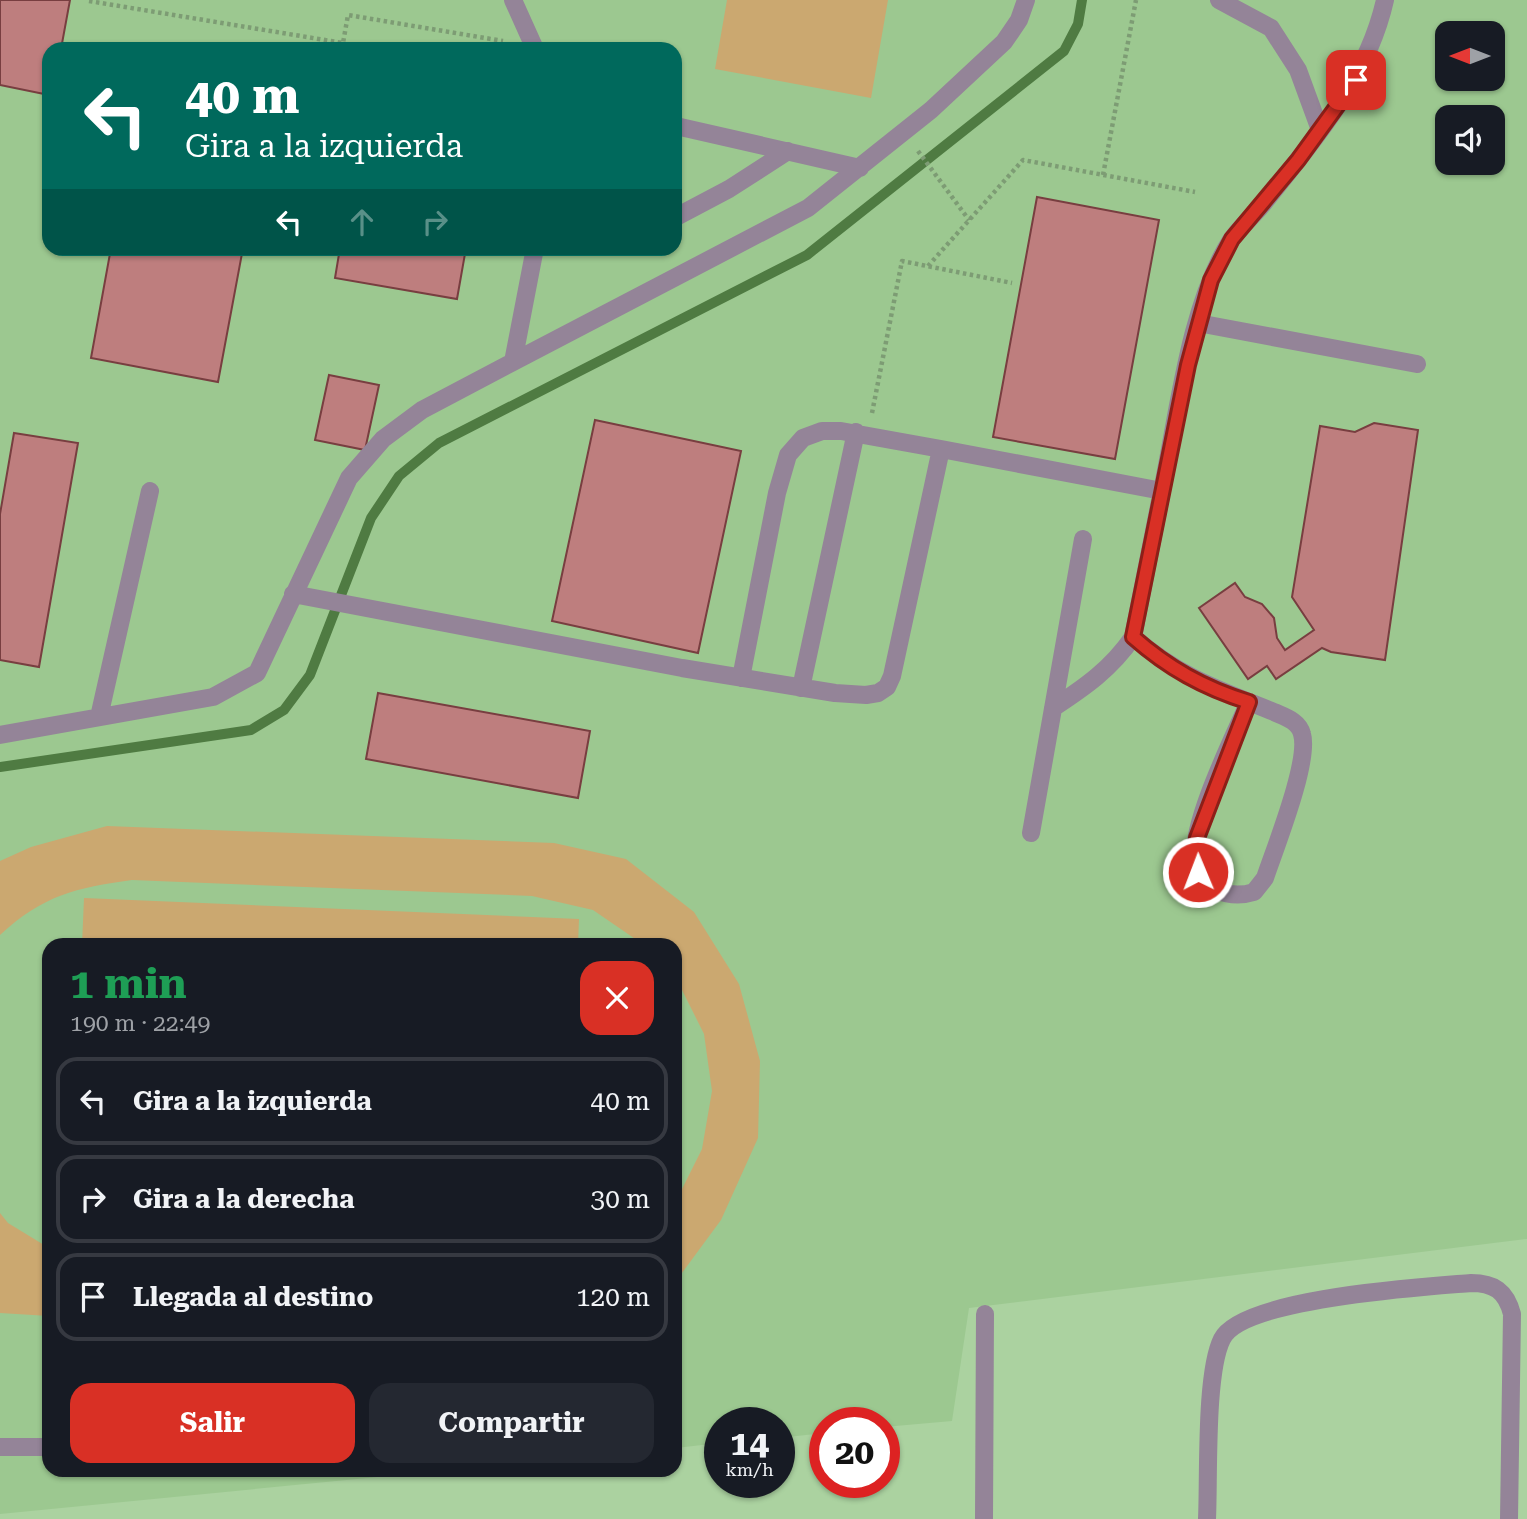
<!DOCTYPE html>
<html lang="es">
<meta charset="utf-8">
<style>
:root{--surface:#171b24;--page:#242831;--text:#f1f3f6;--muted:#9ea1a6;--line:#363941;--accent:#d93025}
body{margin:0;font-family:"Roboto Serif",serif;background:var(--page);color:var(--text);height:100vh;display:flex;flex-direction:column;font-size:26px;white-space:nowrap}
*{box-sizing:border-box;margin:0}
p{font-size:23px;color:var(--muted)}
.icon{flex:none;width:38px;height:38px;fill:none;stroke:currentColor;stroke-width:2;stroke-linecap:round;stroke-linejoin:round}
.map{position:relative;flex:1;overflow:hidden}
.sheet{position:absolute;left:42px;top:938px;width:640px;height:539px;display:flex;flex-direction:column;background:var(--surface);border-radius:21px;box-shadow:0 2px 5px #0004}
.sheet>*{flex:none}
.banner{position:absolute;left:42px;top:42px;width:640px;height:214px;border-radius:21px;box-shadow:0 2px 5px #0004;background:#00695c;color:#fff;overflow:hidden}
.needle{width:46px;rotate:270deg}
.fabs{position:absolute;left:1435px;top:21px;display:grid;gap:14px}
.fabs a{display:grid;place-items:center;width:70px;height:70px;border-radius:14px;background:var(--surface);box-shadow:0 2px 5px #0004;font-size:35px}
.speed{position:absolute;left:704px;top:1407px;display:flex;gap:14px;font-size:35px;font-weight:700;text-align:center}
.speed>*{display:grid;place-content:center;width:91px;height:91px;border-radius:50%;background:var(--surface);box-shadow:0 2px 5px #0004;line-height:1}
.speed small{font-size:18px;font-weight:400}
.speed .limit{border:10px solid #d22;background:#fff;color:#111}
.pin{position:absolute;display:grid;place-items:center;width:60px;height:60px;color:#fff;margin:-30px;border-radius:14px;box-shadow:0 4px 10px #0006}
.me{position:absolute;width:77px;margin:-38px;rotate:359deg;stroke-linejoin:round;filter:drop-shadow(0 0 5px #0008)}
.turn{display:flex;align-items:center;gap:24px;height:147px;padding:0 28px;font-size:32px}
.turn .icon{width:91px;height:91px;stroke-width:2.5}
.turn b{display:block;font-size:49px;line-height:60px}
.lanes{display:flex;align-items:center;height:66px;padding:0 28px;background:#0003;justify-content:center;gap:35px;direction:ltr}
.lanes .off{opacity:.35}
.round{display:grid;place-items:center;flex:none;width:74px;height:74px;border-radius:21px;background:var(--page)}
.headline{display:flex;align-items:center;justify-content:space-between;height:119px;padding:0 28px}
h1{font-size:42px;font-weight:700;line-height:52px;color:#1e9e55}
.cta{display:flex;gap:14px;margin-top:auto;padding:14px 28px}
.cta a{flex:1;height:80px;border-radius:21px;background:var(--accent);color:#fff;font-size:28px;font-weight:700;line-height:80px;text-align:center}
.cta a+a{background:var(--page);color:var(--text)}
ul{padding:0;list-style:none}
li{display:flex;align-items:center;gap:21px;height:88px;margin:0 14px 10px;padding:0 14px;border:4px solid var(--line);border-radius:21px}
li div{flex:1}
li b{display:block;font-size:26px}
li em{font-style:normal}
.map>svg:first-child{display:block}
</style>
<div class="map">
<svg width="1527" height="1519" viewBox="0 0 1527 1519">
<rect width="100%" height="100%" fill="#abd2a0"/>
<path fill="#9cc890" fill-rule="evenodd" d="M0,0H1527V1239L969,1308L952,1421L884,1427V1423H824V1433L779,1438V1423H719V1443L676,1448V945H49V1470H449L0,1514ZM1447,33H1493V79H1447ZM49,49H676V248H49ZM1447,117H1493V163H1447Z"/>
<path fill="#cba870" d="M727,0H888L871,98L715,69Z
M107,826L554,843L626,859L694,912L739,984L760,1061L758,1138L721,1220L679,1277L676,1348V1201L702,1149L712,1091L704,1034L676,978V945H644L593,910L532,896L132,880C76,888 43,895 0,935V861L31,847Z
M84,898L579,919L578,945H82Z
M0,1213L8,1223L49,1248V1316L0,1313Z"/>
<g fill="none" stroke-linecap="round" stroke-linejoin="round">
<path stroke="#4f7b42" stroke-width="10" d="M0,767L251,730L284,710L310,675L371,518L399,476L439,443L807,255L1064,51L1078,24L1082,0"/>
</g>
<path fill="#be7e7e" stroke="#783e40" stroke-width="2" d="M0,0H70L61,49H49V95L0,85Z
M1037,197L1159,220L1115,459L993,437Z
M111,248H243L218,382L91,358Z
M340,248H466L457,299L335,278Z
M329,375L379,385L365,450L315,440Z
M595,420L741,451L698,653L552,621Z
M595,420L741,451L698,653L552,621Z
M1374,423L1418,430L1385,660L1331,652L1322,648L1276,679L1267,666L1248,679L1199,608L1235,583L1245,597L1262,604L1274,618L1277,638L1285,650L1314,630L1292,597L1320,426L1355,432Z
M14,433L78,443L39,667L0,660V514Z
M378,693L590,731L578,798L366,759Z"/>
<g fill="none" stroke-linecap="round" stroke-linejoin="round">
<path stroke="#7d9c74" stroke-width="4.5" stroke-dasharray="3.5 3.5" stroke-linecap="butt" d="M89,1L343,43L348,15L503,41
M918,151L969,220
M1103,175L1136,0
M928,266L1023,160L1195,192
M872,413L902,261L1012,283"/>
<path stroke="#948498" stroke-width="18" d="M513,0L535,49
M1219,0L1271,28L1298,70L1320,130
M676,126L860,168
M676,217L729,189L788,151
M1198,323L1417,364
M513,362L808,208L931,110L1004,42L1019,20L1026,0
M1162,491C1178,415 1189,306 1231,240C1240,227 1253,216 1263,204C1313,141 1367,80 1385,0
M293,594L682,668L835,693L866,695L878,693L887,687L892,676L941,449L1162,491L1133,637C1181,678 1217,689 1274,712C1285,717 1299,721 1302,734C1310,761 1275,848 1265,878L1254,892C1241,896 1230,896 1217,890C1205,885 1197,875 1195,861C1190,825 1233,738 1249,702
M741,678L777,493L788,455L803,438L822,431H841L941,449
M801,688L856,432
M1053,708C1085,687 1111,669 1133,637
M99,717L150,491
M0,735L213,697L257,673L349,478L383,439L422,410L513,362L535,248
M1031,833L1083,539
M0,1447H49
M984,1519L985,1314
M1207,1519C1209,1477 1205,1373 1222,1339C1242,1298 1424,1287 1471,1283C1494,1283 1506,1291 1512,1314L1509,1519"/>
</g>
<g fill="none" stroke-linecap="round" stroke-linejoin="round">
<g stroke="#8d1f18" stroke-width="18">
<path id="route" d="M1198,872L1195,860L1197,838L1249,702C1204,688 1168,668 1133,637L1188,365L1211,280L1232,239L1298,160L1356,80"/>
</g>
<use href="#route" stroke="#d93025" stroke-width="12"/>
</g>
</svg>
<div class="fabs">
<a><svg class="needle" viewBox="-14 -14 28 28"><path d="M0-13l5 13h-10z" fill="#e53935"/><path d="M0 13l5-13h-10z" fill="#9ea1a6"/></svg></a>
<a><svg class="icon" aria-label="sound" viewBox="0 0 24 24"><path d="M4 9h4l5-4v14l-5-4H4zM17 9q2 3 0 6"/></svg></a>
</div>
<div class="speed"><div>14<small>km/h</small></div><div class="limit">20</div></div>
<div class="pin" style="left:1356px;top:80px;background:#d93025"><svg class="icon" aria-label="arrive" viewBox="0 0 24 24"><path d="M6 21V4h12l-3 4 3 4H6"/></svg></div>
<svg class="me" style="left:1198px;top:872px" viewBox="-20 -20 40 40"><circle r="17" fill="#d93025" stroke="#fff" stroke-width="3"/><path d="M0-11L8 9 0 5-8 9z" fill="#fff"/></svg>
<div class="banner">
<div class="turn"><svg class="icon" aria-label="left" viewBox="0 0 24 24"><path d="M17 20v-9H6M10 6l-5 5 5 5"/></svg><div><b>40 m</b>Gira a la izquierda</div></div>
<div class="lanes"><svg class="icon" aria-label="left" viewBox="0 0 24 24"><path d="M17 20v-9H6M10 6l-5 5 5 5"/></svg><svg class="icon off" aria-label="ahead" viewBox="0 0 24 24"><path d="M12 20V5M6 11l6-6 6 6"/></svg><svg class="icon off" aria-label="right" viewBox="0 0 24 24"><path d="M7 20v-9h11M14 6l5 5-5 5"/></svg></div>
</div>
<section class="sheet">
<div class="headline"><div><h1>1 min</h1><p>190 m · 22:49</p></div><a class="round" style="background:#d93025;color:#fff"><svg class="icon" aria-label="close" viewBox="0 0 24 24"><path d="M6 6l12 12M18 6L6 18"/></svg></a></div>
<ul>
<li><svg class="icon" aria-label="left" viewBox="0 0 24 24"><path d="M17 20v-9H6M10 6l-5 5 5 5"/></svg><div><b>Gira a la izquierda</b></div><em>40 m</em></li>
<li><svg class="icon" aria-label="right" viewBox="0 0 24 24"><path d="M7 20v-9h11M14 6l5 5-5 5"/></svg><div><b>Gira a la derecha</b></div><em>30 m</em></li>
<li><svg class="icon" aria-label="arrive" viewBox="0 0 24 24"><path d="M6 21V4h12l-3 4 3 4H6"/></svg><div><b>Llegada al destino</b></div><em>120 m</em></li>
</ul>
<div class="cta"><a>Salir</a><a>Compartir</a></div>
</section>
</div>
